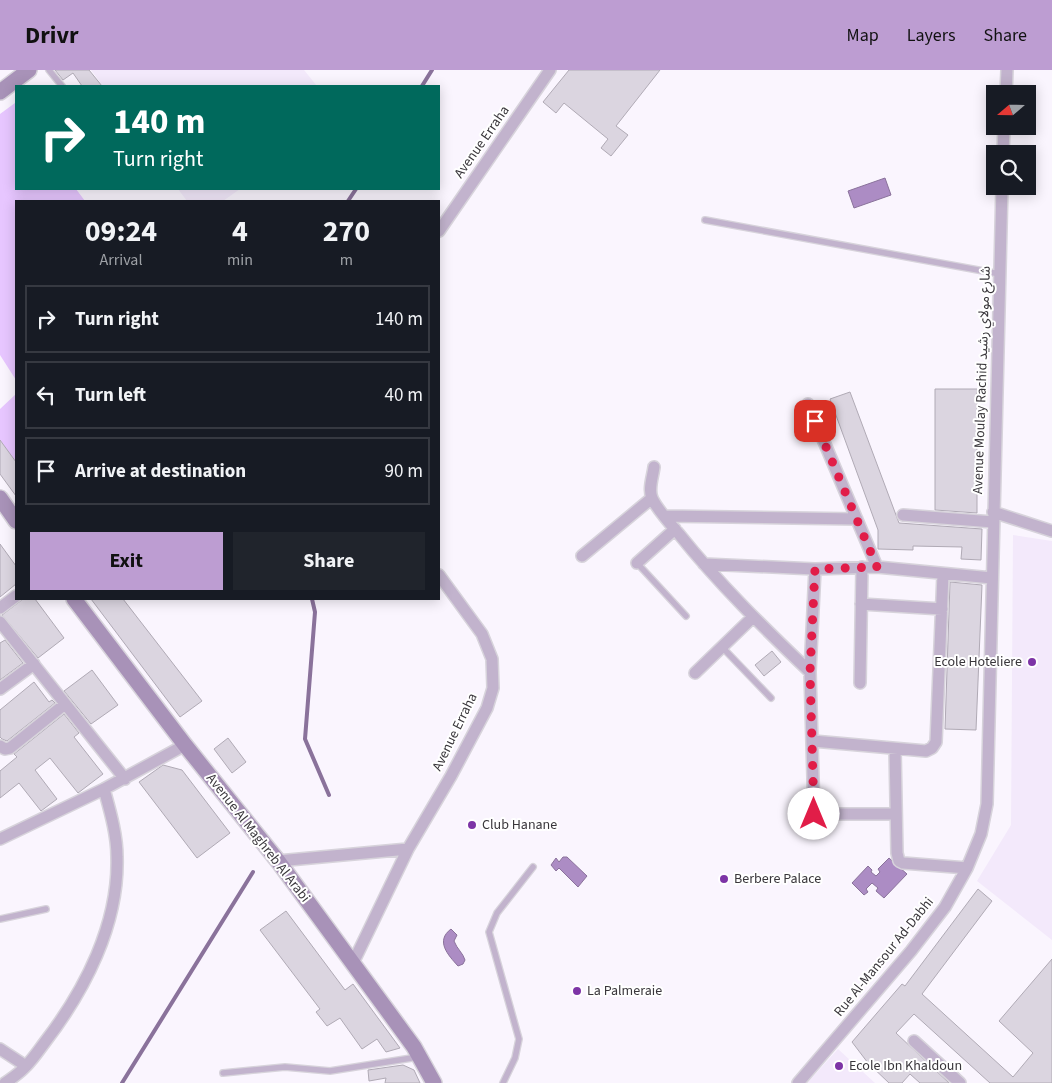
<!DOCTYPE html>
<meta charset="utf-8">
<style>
:root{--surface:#171b24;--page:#20242c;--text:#f1f3f6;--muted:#9ea1a6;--line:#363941;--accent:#bd9dd2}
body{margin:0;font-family:"Source Sans 3","Noto Sans Arabic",sans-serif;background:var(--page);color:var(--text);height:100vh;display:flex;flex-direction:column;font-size:19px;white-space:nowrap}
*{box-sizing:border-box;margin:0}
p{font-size:16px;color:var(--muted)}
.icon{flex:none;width:28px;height:28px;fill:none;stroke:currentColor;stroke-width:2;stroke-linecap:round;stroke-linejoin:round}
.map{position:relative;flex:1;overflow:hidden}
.sheet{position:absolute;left:15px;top:130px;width:425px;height:400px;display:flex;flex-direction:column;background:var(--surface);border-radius:0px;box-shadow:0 2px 12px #0003}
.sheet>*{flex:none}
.hud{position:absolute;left:15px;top:15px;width:425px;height:105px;border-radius:0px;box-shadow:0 2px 12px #0003;background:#00695c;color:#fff;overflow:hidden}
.needle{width:32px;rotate:250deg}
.controls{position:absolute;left:986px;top:15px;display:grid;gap:10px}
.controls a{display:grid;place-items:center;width:50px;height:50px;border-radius:0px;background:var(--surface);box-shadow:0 2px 12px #0003;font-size:25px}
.pin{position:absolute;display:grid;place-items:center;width:42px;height:42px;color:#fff;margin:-21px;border-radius:10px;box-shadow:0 2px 8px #0006}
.me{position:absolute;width:55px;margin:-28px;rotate:0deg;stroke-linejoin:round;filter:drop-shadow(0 0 4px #0008)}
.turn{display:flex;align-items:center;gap:18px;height:105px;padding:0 15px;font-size:22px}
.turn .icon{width:65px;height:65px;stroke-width:2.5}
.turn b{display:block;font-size:35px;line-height:42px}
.eta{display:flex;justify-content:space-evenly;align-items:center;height:85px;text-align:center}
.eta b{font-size:30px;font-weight:700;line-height:35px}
.action{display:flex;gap:10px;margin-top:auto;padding:10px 15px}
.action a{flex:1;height:58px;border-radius:0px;background:var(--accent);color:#111;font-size:20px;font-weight:700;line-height:58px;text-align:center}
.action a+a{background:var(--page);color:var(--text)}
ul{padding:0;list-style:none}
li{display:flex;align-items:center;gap:15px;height:68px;margin:0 10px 8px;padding:0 5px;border:2px solid var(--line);border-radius:0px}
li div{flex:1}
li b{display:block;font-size:19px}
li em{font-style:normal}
header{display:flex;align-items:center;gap:30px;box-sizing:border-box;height:70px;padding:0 25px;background:var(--accent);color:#111}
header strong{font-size:24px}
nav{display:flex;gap:28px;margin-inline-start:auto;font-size:18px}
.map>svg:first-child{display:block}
</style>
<header>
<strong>Drivr</strong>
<nav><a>Map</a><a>Layers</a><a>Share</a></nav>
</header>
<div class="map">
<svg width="1052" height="1013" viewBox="0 0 1052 1013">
<rect width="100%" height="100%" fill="#faf5fe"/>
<path fill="#f3e9fb" d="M91,0H304L317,16H103Z
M178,119H240L223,131H187Z
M1013,465L1052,471V870L977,811L1011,755Z
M838,979L875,1013H807Z"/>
<path fill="#e7c6ff" d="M15,33L16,119H76L85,131H16V310L0,285V44Z
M16,324V392L0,370V339Z"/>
<path fill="#ac8cc4" stroke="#8a729b" d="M885,108L891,125L854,138L848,121Z
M563,787H567L587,806L578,817L559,798L556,801L551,795L556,788L559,792Z
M889,788L907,804L884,828L876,821L878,818L872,813L866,819L868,822L864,825L852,813L868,796L872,800L871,802L876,806L880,802L878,799Z
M451,859L457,865L454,871C457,879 463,883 465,890L463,894L458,896C448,885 435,871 451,859Z"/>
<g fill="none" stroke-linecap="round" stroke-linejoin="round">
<path stroke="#8a729b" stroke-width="4" d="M422,16L432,0
M348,131L356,119
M312,529L315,542L305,669L329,725
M122,1013L253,802"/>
</g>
<path fill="#dbd5e0" stroke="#b0aab5" d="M55,0H89L102,16H82L73,3L63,10Z
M569,0H660L616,56L628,65L611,86L601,78L608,69L564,33L556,43L543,32Z
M935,319H977V443L935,440Z
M850,322L899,453L982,459L981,490L961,489L962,477L913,476V480L878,479V460L830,329Z
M0,370L16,392V426L0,404Z
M0,474L16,496V514L0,527Z
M950,512L982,515L976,660L945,659Z
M23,529H35L64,568L38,588L2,545Z
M91,529H123L202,631L180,647Z
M5,570L23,593L0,610V573Z
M772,581L781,592L764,606L755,595Z
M92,600L118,635L91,654L64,621Z
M34,612L49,632L52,630L55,633L7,671L2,669L0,667V640Z
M64,644L79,663L74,667L103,704L78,723L50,688L35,700L57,729L41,741L19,713L0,728V701L17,687L14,684Z
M228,668L246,692L232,703L214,679Z
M163,695L182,700L230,763L197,788L139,712Z
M978,819L992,831L922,924L1013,1007L1033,983L999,951L1052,889V1013H990L914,944L896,963L949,1013H920L910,1004L902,1013H889L868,993L852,972L902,914L905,916Z
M286,841L345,920L353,914L400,978L386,982L377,969L362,979L340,948L327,956L316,942L320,939L260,860Z
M403,995L414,1000L420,1013H385L386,1008L369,1011L368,1000Z"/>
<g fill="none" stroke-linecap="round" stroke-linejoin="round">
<g stroke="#d7d3db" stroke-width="8">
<path id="lane" d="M49,0L62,16
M705,150L1000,204
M637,493L686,546
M722,577L771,628
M0,849L46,839
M223,1003L285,997L330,1001L418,987
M503,1013L515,988L519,969L489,862L497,843L533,797"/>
</g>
<g stroke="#d7d3db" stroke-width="14">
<path id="street" d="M1006,24L1007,0
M1003,84L1004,56
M439,161L550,0
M808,334L877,497
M654,397C653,406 648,419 652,428C655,436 672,456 679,464C719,514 764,558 810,602
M993,442L1052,461
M903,445L993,452
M665,446L857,449
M582,486L652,428
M637,493L675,459
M704,494L815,499L877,497L992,508
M815,499L810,602L814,744H896
M861,534L942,539
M0,538L16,526
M0,552L125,709
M695,603L753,547
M860,613L862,497
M0,619L34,594
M813,671L926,681L932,678L936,672L943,504
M0,676L5,679L10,678L65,634
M895,679L897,783L899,791L903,793L967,798
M0,769L104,719L185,675
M278,791L408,779
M353,893L408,779L451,706L487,638L493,618L492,589L482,564L439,505
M914,971L960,1013
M0,979L26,996
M5,1013C12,1008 20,1003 26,996C33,989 39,980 45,972C85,920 119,854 117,787C117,764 110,741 104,719
M798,1013L911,881L945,837L967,798L981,764L987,734L1002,116"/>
</g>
<g stroke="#d7d3db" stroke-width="18">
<path id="secondary" d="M0,22L29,0
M0,428L16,451
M74,529L185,675L278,791L414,977L434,1013"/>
</g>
<use href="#lane" stroke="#c2b3cd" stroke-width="5.5"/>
<use href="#street" stroke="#c2b3cd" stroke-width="11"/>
<use href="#secondary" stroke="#a892b8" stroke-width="15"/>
</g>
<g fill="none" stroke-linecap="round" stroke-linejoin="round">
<path stroke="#e11d48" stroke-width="9" stroke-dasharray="0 16.2" d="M814,744L810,602L815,499L877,497L815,351"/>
</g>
<g fill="#7d34a6" stroke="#fff" stroke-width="2">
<circle cx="1032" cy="592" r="5"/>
<circle cx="472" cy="755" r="5"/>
<circle cx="724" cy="809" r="5"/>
<circle cx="577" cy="921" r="5"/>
<circle cx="839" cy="996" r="5"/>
</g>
<g text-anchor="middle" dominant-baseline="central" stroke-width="4" stroke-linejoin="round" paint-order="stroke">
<g font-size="14" fill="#39363b" stroke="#fff">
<text transform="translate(482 72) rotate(-55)">Avenue Erraha</text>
<text transform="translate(982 310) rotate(-88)">Avenue Moulay Rachid شارع مولاي رشيد</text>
<text transform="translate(455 662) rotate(-64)">Avenue Erraha</text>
<text transform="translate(258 768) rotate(52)">Avenue Al Maghreb Al Arabi</text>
<text transform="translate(884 887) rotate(-51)">Rue Al-Mansour Ad-Dabhi</text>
</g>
<g font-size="14" fill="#39363b" stroke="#fff" text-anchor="start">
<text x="1022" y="592" text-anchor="end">Ecole Hoteliere</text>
<text x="482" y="755">Club Hanane</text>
<text x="734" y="809">Berbere Palace</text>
<text x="587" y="921">La Palmeraie</text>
<text x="849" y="996">Ecole Ibn Khaldoun</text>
</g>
</g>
</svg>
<div class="controls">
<a><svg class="needle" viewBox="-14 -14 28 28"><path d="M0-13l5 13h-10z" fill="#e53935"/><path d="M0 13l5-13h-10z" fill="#9ea1a6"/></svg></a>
<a><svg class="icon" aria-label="search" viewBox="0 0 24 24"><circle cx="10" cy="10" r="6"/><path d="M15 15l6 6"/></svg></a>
</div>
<div class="pin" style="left:815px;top:351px;background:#d93025"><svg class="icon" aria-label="arrive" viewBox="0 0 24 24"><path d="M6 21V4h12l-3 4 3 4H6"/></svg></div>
<svg class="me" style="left:814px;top:744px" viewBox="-20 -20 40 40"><circle r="19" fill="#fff"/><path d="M0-13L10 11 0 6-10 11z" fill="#e11d48"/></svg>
<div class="hud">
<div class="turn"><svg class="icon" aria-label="right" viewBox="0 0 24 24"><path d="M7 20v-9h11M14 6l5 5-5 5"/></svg><div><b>140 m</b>Turn right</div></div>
</div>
<section class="sheet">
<div class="eta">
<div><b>09:24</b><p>Arrival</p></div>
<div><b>4</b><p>min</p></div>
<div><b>270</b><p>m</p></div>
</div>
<ul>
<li><svg class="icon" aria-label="right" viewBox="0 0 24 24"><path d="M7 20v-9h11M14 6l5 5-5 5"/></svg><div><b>Turn right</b></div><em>140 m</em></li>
<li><svg class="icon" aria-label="left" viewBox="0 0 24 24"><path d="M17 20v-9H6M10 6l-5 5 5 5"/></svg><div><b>Turn left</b></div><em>40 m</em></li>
<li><svg class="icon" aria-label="arrive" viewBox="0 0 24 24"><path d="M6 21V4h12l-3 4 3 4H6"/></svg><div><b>Arrive at destination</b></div><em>90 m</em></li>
</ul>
<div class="action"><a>Exit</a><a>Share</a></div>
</section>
</div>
